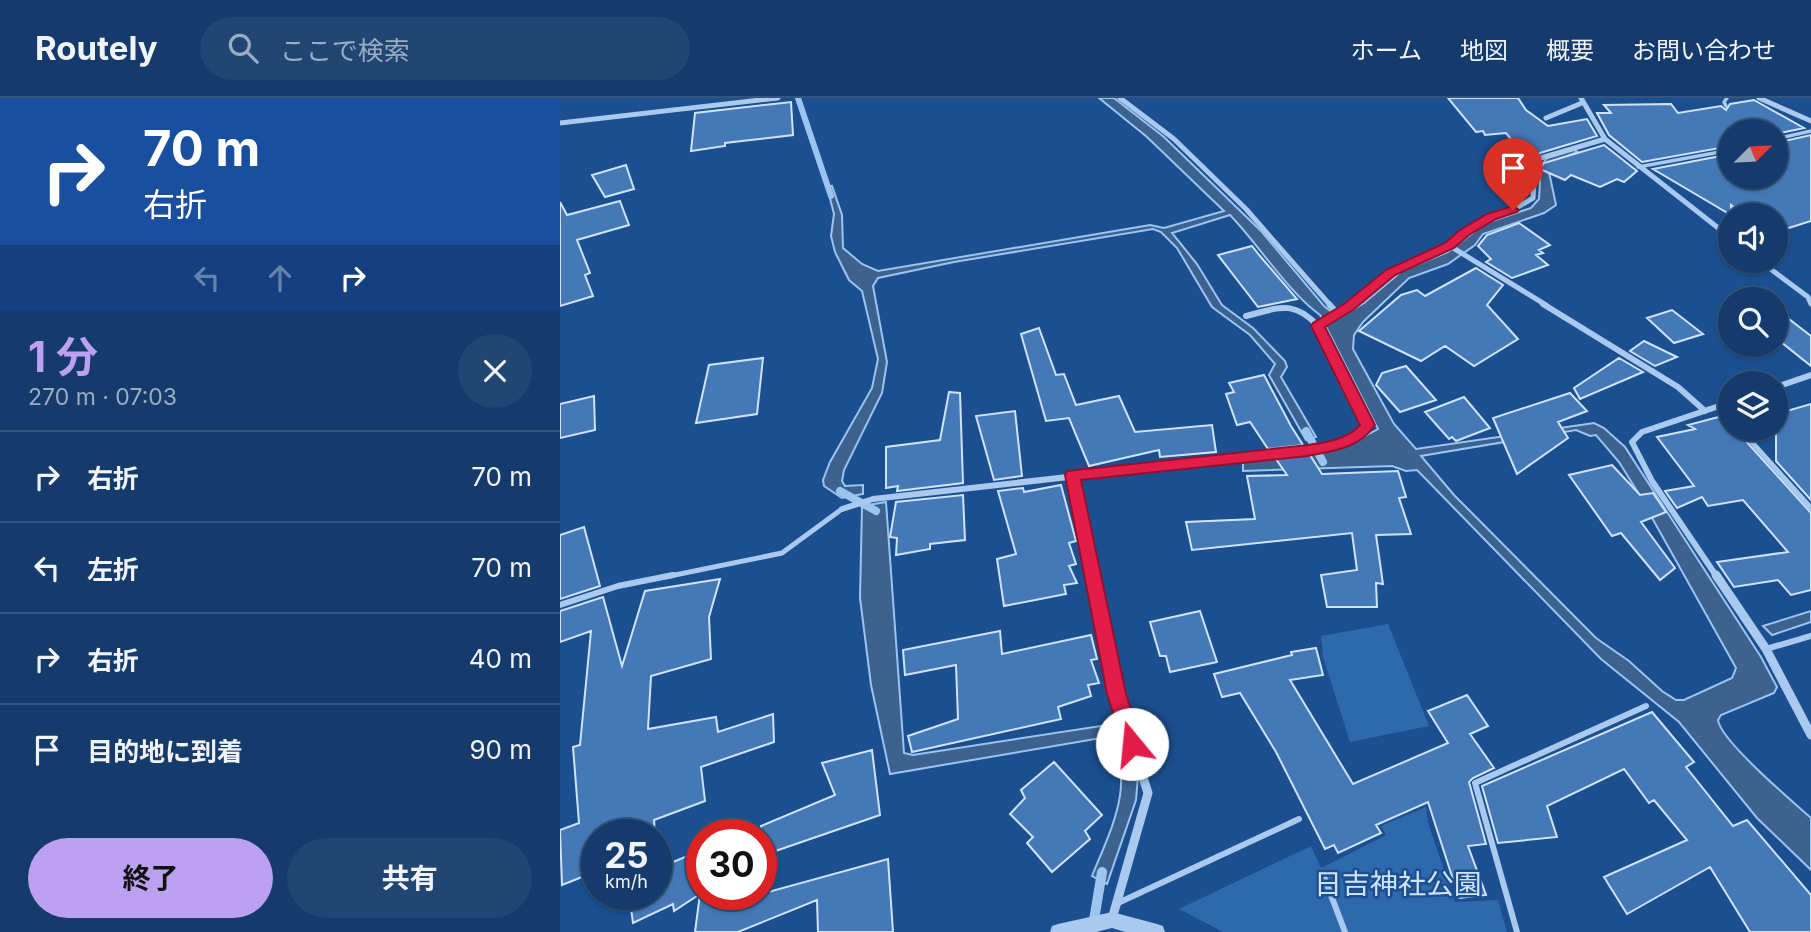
<!DOCTYPE html>
<html lang="ja">
<meta charset="utf-8">
<style>
:root{--surface:#143b6b;--page:#214673;--text:#f1f3f6;--muted:#9dadc1;--line:#33557e;--accent:#bca0f2}
body{margin:0;font-family:Inter,"Noto Sans JP",sans-serif;background:var(--page);color:var(--text);height:100vh;display:flex;flex-direction:column;font-size:26px;white-space:nowrap}
*{box-sizing:border-box;margin:0}
p{font-size:23px;color:var(--muted)}
.icon{flex:none;width:38px;height:38px;fill:none;stroke:currentColor;stroke-width:2;stroke-linecap:round;stroke-linejoin:round}
.map{position:relative;flex:1;overflow:hidden}
.panel{display:flex;flex-direction:column;background:var(--surface);width:560px}
.panel>*{flex:none}
.guide{background:#1a4fa0;color:#fff;overflow:hidden}
.needle{width:46px;rotate:66deg}
.controls{position:absolute;left:1158px;top:21px;display:grid;gap:14px}
.controls a{display:grid;place-items:center;width:70px;height:70px;border-radius:50%;background:var(--surface);box-shadow:0 2px 5px #0004,0 0 0 2px var(--line);font-size:35px}
.speed{position:absolute;left:21px;top:721px;display:flex;gap:14px;font-size:35px;font-weight:700;text-align:center}
.speed>*{display:grid;place-content:center;width:91px;height:91px;border-radius:50%;background:var(--surface);box-shadow:0 2px 5px #0004,0 0 0 2px var(--line);line-height:1}
.speed small{font-size:18px;font-weight:400}
.speed .limit{border:10px solid #d22;background:#fff;color:#111}
.pin{position:absolute;display:grid;place-items:center;width:60px;height:60px;color:#fff;margin:-72px -30px;border-radius:50% 50% 50% 0;rotate:-45deg;box-shadow:0 0 7px #0007}
.pin .icon{rotate:45deg}
.me{position:absolute;width:77px;margin:-38px;rotate:343deg;stroke-linejoin:round;filter:drop-shadow(0 0 5px #0008)}
.turn{display:flex;align-items:center;gap:24px;height:147px;padding:0 28px;font-size:32px}
.turn .icon{width:91px;height:91px;stroke-width:2.5}
.turn b{display:block;font-size:49px;line-height:60px}
.lanes{display:flex;align-items:center;height:66px;padding:0 28px;background:#0003;justify-content:center;gap:35px;direction:ltr}
.lanes .off{opacity:.35}
.round{display:grid;place-items:center;flex:none;width:74px;height:74px;border-radius:37px;background:var(--page)}
.head{display:flex;align-items:center;justify-content:space-between;height:119px;padding:0 28px}
h1{font-size:42px;font-weight:700;line-height:52px;color:var(--accent)}
.primary-button{display:flex;gap:14px;margin-top:auto;padding:14px 28px}
.primary-button a{flex:1;height:80px;border-radius:42px;background:var(--accent);color:#111;font-size:28px;font-weight:700;line-height:80px;text-align:center}
.primary-button a+a{background:var(--page);color:var(--text)}
ul{padding:0;list-style:none}
li{display:flex;align-items:center;gap:21px;height:91px;padding:0 28px;border-top:2px solid var(--line)}
li div{flex:1}
li b{display:block;font-size:26px}
li em{font-style:normal}
header{display:flex;align-items:center;gap:42px;box-sizing:border-box;height:98px;padding:0 35px;background:var(--surface);border-bottom:2px solid var(--line)}
header strong{font-size:33px}
nav{display:flex;gap:38px;margin-inline-start:auto;font-size:24px}
.search{width:490px;height:63px;background:var(--page);display:flex;align-items:center;gap:18px;box-sizing:border-box;padding:0 24px;border-radius:38px;color:var(--muted);font-size:26px}
main{display:flex;flex:1;min-height:0}
.map>svg:first-child{display:block}
</style>
<header>
<strong>Routely</strong>
<div class="search"><svg class="icon" aria-label="search" viewBox="0 0 24 24"><circle cx="10" cy="10" r="6"/><path d="M15 15l6 6"/></svg>ここで検索</div>
<nav><a>ホーム</a><a>地図</a><a>概要</a><a>お問い合わせ</a></nav>
</header>
<main>
<section class="panel">
<div class="guide">
<div class="turn"><svg class="icon" aria-label="right" viewBox="0 0 24 24"><path d="M7 20v-9h11M14 6l5 5-5 5"/></svg><div><b>70 m</b>右折</div></div>
<div class="lanes"><svg class="icon off" aria-label="left" viewBox="0 0 24 24"><path d="M17 20v-9H6M10 6l-5 5 5 5"/></svg><svg class="icon off" aria-label="ahead" viewBox="0 0 24 24"><path d="M12 20V5M6 11l6-6 6 6"/></svg><svg class="icon" aria-label="right" viewBox="0 0 24 24"><path d="M7 20v-9h11M14 6l5 5-5 5"/></svg></div>
</div>
<div class="head"><div><h1>1 分</h1><p>270 m · 07:03</p></div><a class="round"><svg class="icon" aria-label="close" viewBox="0 0 24 24"><path d="M6 6l12 12M18 6L6 18"/></svg></a></div>
<ul>
<li><svg class="icon" aria-label="right" viewBox="0 0 24 24"><path d="M7 20v-9h11M14 6l5 5-5 5"/></svg><div><b>右折</b></div><em>70 m</em></li>
<li><svg class="icon" aria-label="left" viewBox="0 0 24 24"><path d="M17 20v-9H6M10 6l-5 5 5 5"/></svg><div><b>左折</b></div><em>70 m</em></li>
<li><svg class="icon" aria-label="right" viewBox="0 0 24 24"><path d="M7 20v-9h11M14 6l5 5-5 5"/></svg><div><b>右折</b></div><em>40 m</em></li>
<li><svg class="icon" aria-label="arrive" viewBox="0 0 24 24"><path d="M6 21V4h12l-3 4 3 4H6"/></svg><div><b>目的地に到着</b></div><em>90 m</em></li>
</ul>
<div class="primary-button"><a>終了</a><a>共有</a></div>
</section>
<div class="map">
<svg width="1251" height="834" viewBox="0 0 1251 834">
<rect width="100%" height="100%" fill="#1b4f8f"/>
<path fill="#2e69ad" d="M828,526L869,628L790,644L763,559L761,538Z
M866,709L868,725L895,804L938,802L947,834H663L619,811L751,748L761,770L826,737L821,728Z"/>
<path fill="#3c6290" stroke="#9cc4f0" stroke-width="2" fill-rule="evenodd" d="M539,0H554L604,39L702,134L764,208L779,220L804,205L842,173L888,154L926,125L971,110L979,101L981,68L987,60L1014,52L1018,54L1001,60L989,74L996,107L984,115L923,136L915,147L888,166L849,180L803,224L794,237L793,251L834,326L856,351L1034,325L1044,330L1065,349L1201,559L1217,589L1214,595L1161,617L1158,622C1160,642 1232,703 1251,720V772L1197,720L1119,624L1041,561L857,372L846,373L832,368L683,373V364C734,359 774,357 818,331L760,217C728,194 699,147 670,117L612,135L637,166L662,207L693,230L725,263L727,269L721,279L756,339L746,342L709,277L715,266L690,237L652,209L617,150L601,134L593,131L394,164L318,180L313,188L327,264L322,295L284,372L282,383L285,388L303,387V396L282,400L264,388L263,382L270,364L312,290L318,261L302,193L289,182L275,154L271,138L274,116L267,89L272,88L282,117L283,150L302,166L318,173L590,127L604,130L664,113L587,39ZM1016,332L1030,338L1036,337L1059,364L1077,393L1171,561L1176,570L1172,580L1124,602H1116L1102,593L1069,563L1036,540L894,397L861,358Z
M326,404L344,655L353,657L560,625L578,678L576,702L547,786L532,778C547,740 584,672 541,640L330,676L311,587L300,500L302,408Z
M1251,513V524L1212,537L1203,528Z"/>
<g fill="none" stroke-linecap="round" stroke-linejoin="round">
<path stroke="#9cc4f0" stroke-width="6" d="M238,0L271,98"/>
<path stroke="#9cc4f0" stroke-width="8" d="M746,333L763,364
M280,393L316,413"/>
<path stroke="#9cc4f0" stroke-width="10" d="M532,834L542,774"/>
</g>
<path fill="#4478b7" stroke="#cfe3fa" stroke-width="2" d="M888,0H958L966,12L988,28L1027,21L1037,38L980,55L970,64L946,35L925,37L923,33L916,34Z
M1194,2L1244,30L1216,36V33H1171V48L1082,64L1049,37L1037,15H1051L1044,7L1111,6L1118,15L1161,8L1166,12L1170,6Z
M231,4L233,37L165,45V48L131,53L135,15Z
M1251,37V123L1216,134V117H1184L1171,107V117L1093,71L1171,56V79H1216V45Z
M1044,47L1077,73L1064,84L1057,81L1040,89L1011,77L1005,82L980,71L984,65Z
M66,67L74,91L45,99L32,77Z
M60,103L69,127L17,142L30,175L25,177L33,198L0,208V104L7,117Z
M959,125L990,147L979,152L983,155L976,157L988,167L952,180L926,164L931,161L918,148L927,137Z
M692,148L700,158L737,201L698,209L658,157Z
M916,170L943,187L927,207L958,241L914,268L885,248L861,263L799,233L841,197L857,192L865,198Z
M1216,211L1251,238V268L1216,240Z
M1112,212L1143,236L1114,245L1087,220Z
M479,230L496,277L504,276L516,307L559,298L575,334L652,327L656,354L600,359L599,352L529,368L509,320L486,323L461,236Z
M1084,243L1117,259L1095,268L1070,253Z
M203,260L197,316L136,325L149,267Z
M1059,260L1083,274L1020,301L1014,290Z
M846,268L876,302L840,314L816,287L822,275Z
M704,277L731,328L743,347L708,351L690,324L677,327L666,296L674,294L669,285Z
M389,294L400,295L403,385L337,393L338,388L326,390V349L380,342Z
M1010,295L1027,313L998,324L1008,340L957,376L933,320Z
M34,298L35,332L0,340V306Z
M904,299L930,330L896,343L892,339L889,341L865,314Z
M1251,306V402L1216,363V316Z
M455,313L462,378L434,382L416,318Z
M1162,318L1171,325V331H1175L1251,415V492L1231,497L1218,482L1174,489L1157,464L1228,454L1183,402L1148,408L1142,399L1117,410L1105,393L1134,388L1097,339L1135,331L1128,327Z
M750,357L762,376L838,373L846,399L839,400L851,436L816,437L823,486L816,485L817,509H767L761,477L797,472L792,435L632,452L626,424L695,421L687,378L727,377L716,361Z
M1052,367L1080,397L1093,395L1106,414L1081,424L1115,470L1100,482L1061,435L1052,438L1009,377Z
M501,387L516,443L509,445L516,466L509,468L517,485L504,487L506,496L444,508L437,461L456,456L438,393L463,390L464,394Z
M403,397L405,442L370,446V451L336,457L337,440L330,439L336,404Z
M24,429L40,488L0,501V437Z
M160,481L149,519L151,561L91,578L88,631L156,619L158,634L213,616L214,644L141,669L145,703L94,722L95,737H37V773L2,787L0,732L19,725L13,649L20,647L31,533L0,544V513L43,499L62,568L85,493Z
M640,513L657,564L610,574L606,558H600L590,524Z
M440,533L442,556L531,537L537,561L531,562L539,585L528,587L531,598L498,609L501,621L352,654L348,638L398,621L396,567L345,577L343,552Z
M756,550L763,577L730,582L793,686L888,645L868,613L907,597L928,628L910,636L934,670L913,680L909,684L926,746L908,748L926,797L899,800L868,704L816,727L821,735L778,755L774,747L765,751L716,654L680,595L662,599L654,576L732,557L731,554Z
M1092,614L1134,664L1126,669L1173,728L1187,722L1251,797V834H1190L1150,769L1067,816L1044,779L1127,742L1094,702L1089,705L1064,671L987,708L997,739L938,745L922,688Z
M312,652L320,717L201,758V728L275,697L262,665Z
M494,664L542,717L525,733L530,741L492,774L467,745L473,739L450,716L465,700L461,692Z
M142,752L140,796H201L328,761L333,834H258L257,802L178,834H135L140,796L114,813L113,806L73,825L69,796H96V771Z"/>
<g fill="none" stroke-linecap="round" stroke-linejoin="round">
<path stroke="#a9c9ee" stroke-width="3.5" d="M1166,8L1164,4L1167,0
M1216,41L1251,33
M1078,69L1171,52"/>
<path stroke="#a9c9ee" stroke-width="5" d="M1160,308L1171,320
M1180,331L1251,410
M105,479L222,455L282,411"/>
<path stroke="#a9c9ee" stroke-width="6" d="M0,507L58,488L113,477
M1206,551L1251,538
M763,776L785,834
M558,805L739,721
M957,834L915,685L1086,608"/>
<path stroke="#a9c9ee" stroke-width="5" d="M560,0L614,41L686,111L770,207
M1021,0L1045,41L1171,140
M1199,0L1251,23
M986,20L1022,5
M0,25L218,0
M890,148L986,207
M1200,163L1248,199L1251,206
M791,207L831,174L890,148L904,135L931,119L953,112L973,100L975,66L981,60L1045,41"/>
<path stroke="#a9c9ee" stroke-width="6" d="M769,206L777,215
M983,206L1118,289L1145,313
M758,228L793,206
M1216,289L1251,277
M512,377L532,479
M282,411L313,401L748,352L788,342L808,327L758,228C733,201 718,210 686,218
M1157,479L1092,383L1072,344L1082,334L1171,304"/>
<path stroke="#a9c9ee" stroke-width="9" d="M532,477L556,596L588,695L552,821
M1156,477L1206,551L1251,637"/>
<path fill="#a9c9ee" fill-rule="evenodd" d="M552,814L597,826L603,828L605,834H565L552,830L536,834H490L492,828L498,826Z"/>
</g>
<path fill="#e11d48" stroke="#92132f" stroke-width="2" d="M953,108L959,112L957,114L936,121L909,137L894,150L835,177L793,212L765,229L815,327C800,350 773,353 748,358L521,382L566,596L582,646L579,652L572,655L565,652L547,596L505,377L507,373L748,347C766,344 788,341 800,327L751,228L753,225L784,206L826,172L885,145L900,132L927,116Z"/>
<g text-anchor="middle" dominant-baseline="central" stroke-width="5" stroke-linejoin="round" paint-order="stroke">
<g font-size="28" fill="#cfe3fa" stroke="#1b4f8f">
<text x="838" y="786">日吉神社公園</text>
</g>
</g>
</svg>
<div class="controls">
<a><svg class="needle" viewBox="-14 -14 28 28"><path d="M0-13l5 13h-10z" fill="#e53935"/><path d="M0 13l5-13h-10z" fill="#9dadc1"/></svg></a>
<a><svg class="icon" aria-label="sound" viewBox="0 0 24 24"><path d="M4 9h4l5-4v14l-5-4H4zM17 9q2 3 0 6"/></svg></a>
<a><svg class="icon" aria-label="search" viewBox="0 0 24 24"><circle cx="10" cy="10" r="6"/><path d="M15 15l6 6"/></svg></a>
<a><svg class="icon" aria-label="layers" viewBox="0 0 24 24"><path d="M12 4l9 5-9 5-9-5zM3 14l9 5 9-5"/></svg></a>
</div>
<div class="speed"><div>25<small>km/h</small></div><div class="limit">30</div></div>
<div class="pin" style="left:953px;top:112px;background:#d93025"><svg class="icon" aria-label="arrive" viewBox="0 0 24 24"><path d="M6 21V4h12l-3 4 3 4H6"/></svg></div>
<svg class="me" style="left:572px;top:646px" viewBox="-20 -20 40 40"><circle r="19" fill="#fff"/><path d="M0-13L10 11 0 6-10 11z" fill="#e11d48"/></svg>
</div>
</main>
